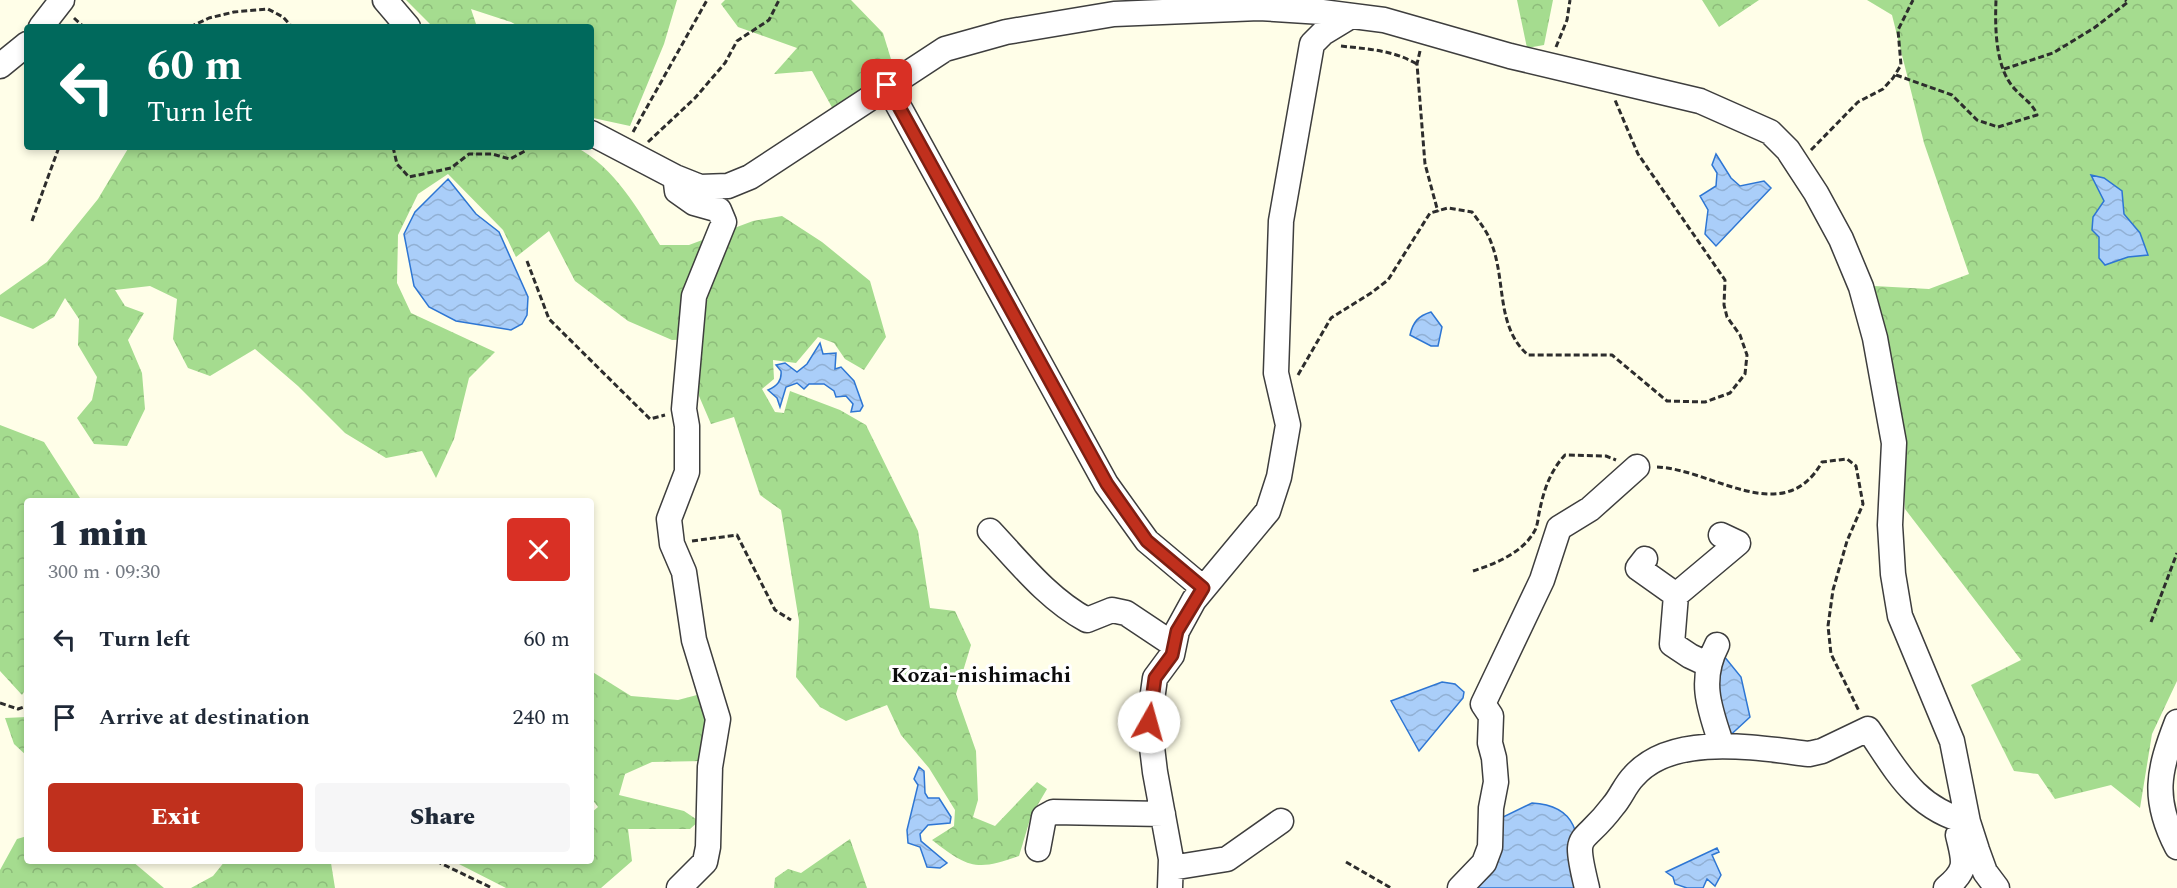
<!DOCTYPE html>
<meta charset="utf-8">
<style>
:root{--surface:#fff;--page:#f6f6f7;--text:#1f2937;--muted:#747a83;--accent:#c0301d}
body{margin:0;font-family:Spectral,serif;background:var(--page);color:var(--text);height:100vh;display:flex;flex-direction:column;font-size:22px;white-space:nowrap}
*{box-sizing:border-box;margin:0}
p{font-size:20px;color:var(--muted)}
.icon{flex:none;width:33px;height:33px;fill:none;stroke:currentColor;stroke-width:2;stroke-linecap:round;stroke-linejoin:round}
.map{position:relative;flex:1;overflow:hidden}
.sheet{position:absolute;left:24px;top:498px;width:570px;height:366px;display:flex;flex-direction:column;background:var(--surface);border-radius:6px;box-shadow:0 3px 9px #0003}
.sheet>*{flex:none}
.guide{position:absolute;left:24px;top:24px;width:570px;height:126px;border-radius:6px;box-shadow:0 3px 9px #0003;background:#00695c;color:#fff;overflow:hidden}
.pin{position:absolute;display:grid;place-items:center;width:51px;height:51px;color:#fff;margin:-26px;border-radius:12px;box-shadow:0 3px 9px #0006}
.me{position:absolute;width:66px;margin:-33px;rotate:7deg;stroke-linejoin:round;filter:drop-shadow(0 0 4px #0008)}
.turn{display:flex;align-items:center;gap:21px;height:126px;padding:0 24px;font-size:27px}
.turn .icon{width:78px;height:78px;stroke-width:2.5}
.turn b{display:block;font-size:42px;line-height:51px}
.round{display:grid;place-items:center;flex:none;width:63px;height:63px;border-radius:6px;background:var(--page)}
.head{display:flex;align-items:center;justify-content:space-between;height:102px;padding:0 24px}
h1{font-size:36px;font-weight:800;line-height:45px}
.button{display:flex;gap:12px;margin-top:auto;padding:12px 24px}
.button a{flex:1;height:69px;border-radius:6px;background:var(--accent);color:#fff;font-size:24px;font-weight:800;line-height:69px;text-align:center}
.button a+a{background:var(--page);color:var(--text)}
ul{padding:0;list-style:none}
li{display:flex;align-items:center;gap:18px;height:78px;padding:0 24px}
li div{flex:1}
li b{display:block;font-size:22px}
li em{font-style:normal}
.map>svg:first-child{display:block}
</style>
<div class="map">
<svg width="2177" height="888" viewBox="0 0 2177 888">
<defs>
<pattern id="forest-crowns" width="20" height="18" patternUnits="userSpaceOnUse" patternTransform="scale(1.5)"><rect width="20" height="18" fill="#a5dc8f"/><path d="M2 6a3 3 0 1 1 6 0M12 15a3 3 0 1 1 6 0" fill="none" stroke="#8dbb7a"/></pattern>
<pattern id="water-waves" width="16" height="10" patternUnits="userSpaceOnUse" patternTransform="scale(1.5)"><rect width="16" height="10" fill="#aacef9"/><path d="M0 5q4-4 8 0t8 0" fill="none" stroke="#91b0d4"/></pattern>
</defs>
<rect width="100%" height="100%" fill="#fffee8"/>
<path fill="url(#forest-crowns)" d="M406,0H677L664,44L630,126L593,118L591,27H520L511,22L471,9L477,27H433Z
M725,0H851L883,33L894,69L834,111L812,71L774,74L797,48L738,27L721,4Z
M1517,0H1553L1544,45L1527,48Z
M1702,0H1759L1719,27Z
M1867,0H2177V681L2152,734L2140,808L2111,785L2055,799L2038,774L2014,771L1971,685L2021,660L1905,509L1901,422L1874,286L1929,289L1969,274L1924,143L1892,15Z
M129,147H576C615,168 638,209 660,245H689L753,221L782,216L822,242L870,281L886,337L864,370L845,359L834,343L818,337L796,363L773,360L774,379L762,389L775,412L784,413L790,391L840,410L866,425L918,531L930,608L955,611L971,645L956,694L976,751L978,800L973,817L995,826L1037,782L1047,789L1031,816L1019,856C976,872 967,867 932,840L954,826L955,810L929,768L901,735L887,705L846,721L820,707L796,677L799,621L781,510L760,495L734,417L711,424L699,396L696,339L672,340L628,321L575,281L549,231L516,257L503,230L448,174L418,194L398,235L397,283L411,313L495,352L469,378L454,439L436,478L422,451L386,458L345,433L298,386L255,349L210,376L188,368L173,339L177,299L150,286L115,290L125,306L144,313L128,340L142,373L145,409L127,446L94,444L77,418L92,400L97,377L78,345L79,319L65,298L54,317L33,329L0,316V295L47,262L98,199Z
M0,425L44,442L80,498V501H27V687L22,695L0,671Z
M591,671L631,696L678,700L697,695L710,719L703,761L652,762L625,774L619,795L684,811L699,821L690,829H628L632,861L601,888H506L453,861H514L517,864L523,861H591V813L598,807L591,798Z
M27,717V756L14,744L5,718Z
M27,836V861H132L164,888H0V870L17,839Z
M850,839L867,888H774L775,878L788,869L801,873Z
M225,861H328L331,863L335,888H191L213,876Z"/>
<path fill="url(#water-waves)" stroke="#2e76d3" stroke-width="1.5" d="M1716,154L1731,178L1740,186L1764,181L1771,188L1716,246L1705,234L1708,210L1700,196L1716,186L1717,173L1712,165Z
M2091,175L2104,178L2122,191L2124,214L2140,233L2148,255L2128,257L2105,265L2099,258V237L2092,230L2093,217L2104,201Z
M448,179L476,214L499,232L528,297L527,315L522,324L511,330L456,321L429,307L414,286L404,234L415,212Z
M1431,312L1442,327L1438,346H1431L1410,335C1413,322 1418,316 1431,312Z
M820,343L823,354L836,353L835,369L841,367L854,381L863,406L860,411L851,412L853,404L846,396L836,397L834,391L824,384H809L804,389L797,383L786,387L780,407L777,398L768,390C777,386 782,381 781,371L776,365L785,363L797,372L807,364Z
M1719,650L1741,677L1750,717L1723,742L1712,710Z
M1442,682L1455,684L1464,692L1463,698L1419,751L1391,701Z
M919,767L924,771L925,793L928,798H939L951,817L950,823L928,825L920,834L921,841L947,863L940,868L927,867L920,847L908,843L907,830L918,785L914,779Z
M1532,803C1586,806 1578,847 1579,888H1468L1503,817Z
M1717,848L1719,852L1712,855L1721,875L1715,886L1707,879L1703,888H1687L1675,884L1673,877L1666,872Z"/>
<g fill="none" stroke-linecap="round" stroke-linejoin="round">
<g stroke="#3e3e3e" stroke-width="27">
<path id="minor" d="M385,0L408,27
M41,27L62,0
M0,66L27,44
M887,85L1106,484L1147,541L1203,588
M591,133L675,177L700,187L728,186L750,177L945,49L1006,32L1114,14L1259,8L1322,12L1384,20L1510,56L1700,101L1770,132L1788,150L1816,193L1841,239L1861,287L1875,338L1894,443L1890,525L1893,574L1900,616L1952,741L1968,822L1977,850L1985,872L1997,888
M676,183L677,191L694,203L719,210L724,222L694,296L684,409L687,426V472L669,519L672,544L684,572L694,640L718,719L710,767L708,847L705,862L679,888
M990,531C1020,563 1048,599 1087,620L1112,610L1126,613L1174,645
M1645,559L1638,568L1676,595
M1717,645C1698,681 1710,710 1722,746
M1707,664L1690,656L1672,644L1676,595L1738,543L1721,535
M2177,722C2158,771 2152,799 2177,847
M1038,849L1044,817L1053,812L1163,814
M1171,868L1227,859L1281,821
M1170,888L1171,859L1155,772L1149,722L1155,678L1172,655L1177,631L1194,600L1268,511L1279,477L1288,425L1276,373L1281,221L1312,44L1323,33L1351,16
M1460,888L1484,863L1490,847L1491,808L1496,782L1494,758L1490,743L1491,716L1483,704L1542,580L1559,528L1590,509L1637,467
M1587,888C1572,827 1581,849 1613,806C1621,797 1625,785 1634,776C1673,732 1757,748 1809,754L1822,751L1868,729C1897,771 1914,808 1968,822L1958,835C1964,861 1969,869 1946,888"/>
</g>
<path stroke="#2d2d2d" stroke-width="3" stroke-dasharray="6 3" stroke-linecap="butt" d="M74,18L84,27
M190,27L209,18L234,12L268,9L283,17L292,27
M1341,46C1367,49 1393,50 1417,64
M1556,47L1567,20L1570,0
M1420,51L1417,64L1425,164L1438,212
M2004,69L2053,53L2094,28L2128,2L2125,0
M1896,75L1952,95L1977,120L1998,127L2037,115C2033,103 2021,97 2013,87C1995,66 1995,26 1996,0
M633,132L707,0
M648,142L695,98L725,63L737,41L769,20L779,0
M393,147L397,164L409,177L451,168L469,154H492L510,159L525,151L527,147
M1811,150L1858,102L1883,89L1893,78L1901,65L1898,30L1913,0
M32,221L59,147
M527,261L549,319L650,419L665,415
M1298,375L1331,318L1371,293L1388,280L1430,213L1448,208L1472,212C1480,223 1488,232 1492,245C1506,282 1496,327 1528,355H1612L1667,401L1705,402L1730,393L1745,374L1747,355L1740,335L1727,317L1724,305L1725,280L1638,154L1615,100
M1657,467C1712,469 1784,530 1822,462L1847,459L1856,466L1863,504L1847,541L1833,590L1828,626L1831,654L1859,711
M692,541L737,535L775,610L791,620
M1473,571C1495,564 1522,553 1534,532C1538,526 1538,516 1540,509C1544,489 1551,470 1565,455L1606,456L1616,460
M2151,622L2177,553
M0,703L18,709L27,706
M436,861L492,888
M1346,862L1391,888"/>
<use href="#minor" stroke="#fff" stroke-width="24"/>
</g>
<g fill="none" stroke-linecap="round" stroke-linejoin="round">
<g stroke="#7d1f13" stroke-width="15">
<path id="route" d="M887,85L1107,484L1147,541L1203,588L1177,631L1172,655L1155,678L1149,722"/>
</g>
<use href="#route" stroke="#c0301d" stroke-width="10"/>
</g>
<g text-anchor="middle" dominant-baseline="central" stroke-width="6" stroke-linejoin="round" paint-order="stroke">
<g font-size="22" font-weight="bold" fill="#0b0b0b" stroke="#fff">
<text x="981" y="675">Kozai-nishimachi</text>
</g>
</g>
</svg>
<div class="pin" style="left:887px;top:85px;background:#d93025"><svg class="icon" aria-label="arrive" viewBox="0 0 24 24"><path d="M6 21V4h12l-3 4 3 4H6"/></svg></div>
<svg class="me" style="left:1149px;top:722px" viewBox="-20 -20 40 40"><circle r="19" fill="#fff"/><path d="M0-13L10 11 0 6-10 11z" fill="#c0301d"/></svg>
<div class="guide">
<div class="turn"><svg class="icon" aria-label="left" viewBox="0 0 24 24"><path d="M17 20v-9H6M10 6l-5 5 5 5"/></svg><div><b>60 m</b>Turn left</div></div>
</div>
<section class="sheet">
<div class="head"><div><h1>1 min</h1><p>300 m · 09:30</p></div><a class="round" style="background:#d93025;color:#fff"><svg class="icon" aria-label="close" viewBox="0 0 24 24"><path d="M6 6l12 12M18 6L6 18"/></svg></a></div>
<ul>
<li><svg class="icon" aria-label="left" viewBox="0 0 24 24"><path d="M17 20v-9H6M10 6l-5 5 5 5"/></svg><div><b>Turn left</b></div><em>60 m</em></li>
<li><svg class="icon" aria-label="arrive" viewBox="0 0 24 24"><path d="M6 21V4h12l-3 4 3 4H6"/></svg><div><b>Arrive at destination</b></div><em>240 m</em></li>
</ul>
<div class="button"><a>Exit</a><a>Share</a></div>
</section>
</div>
